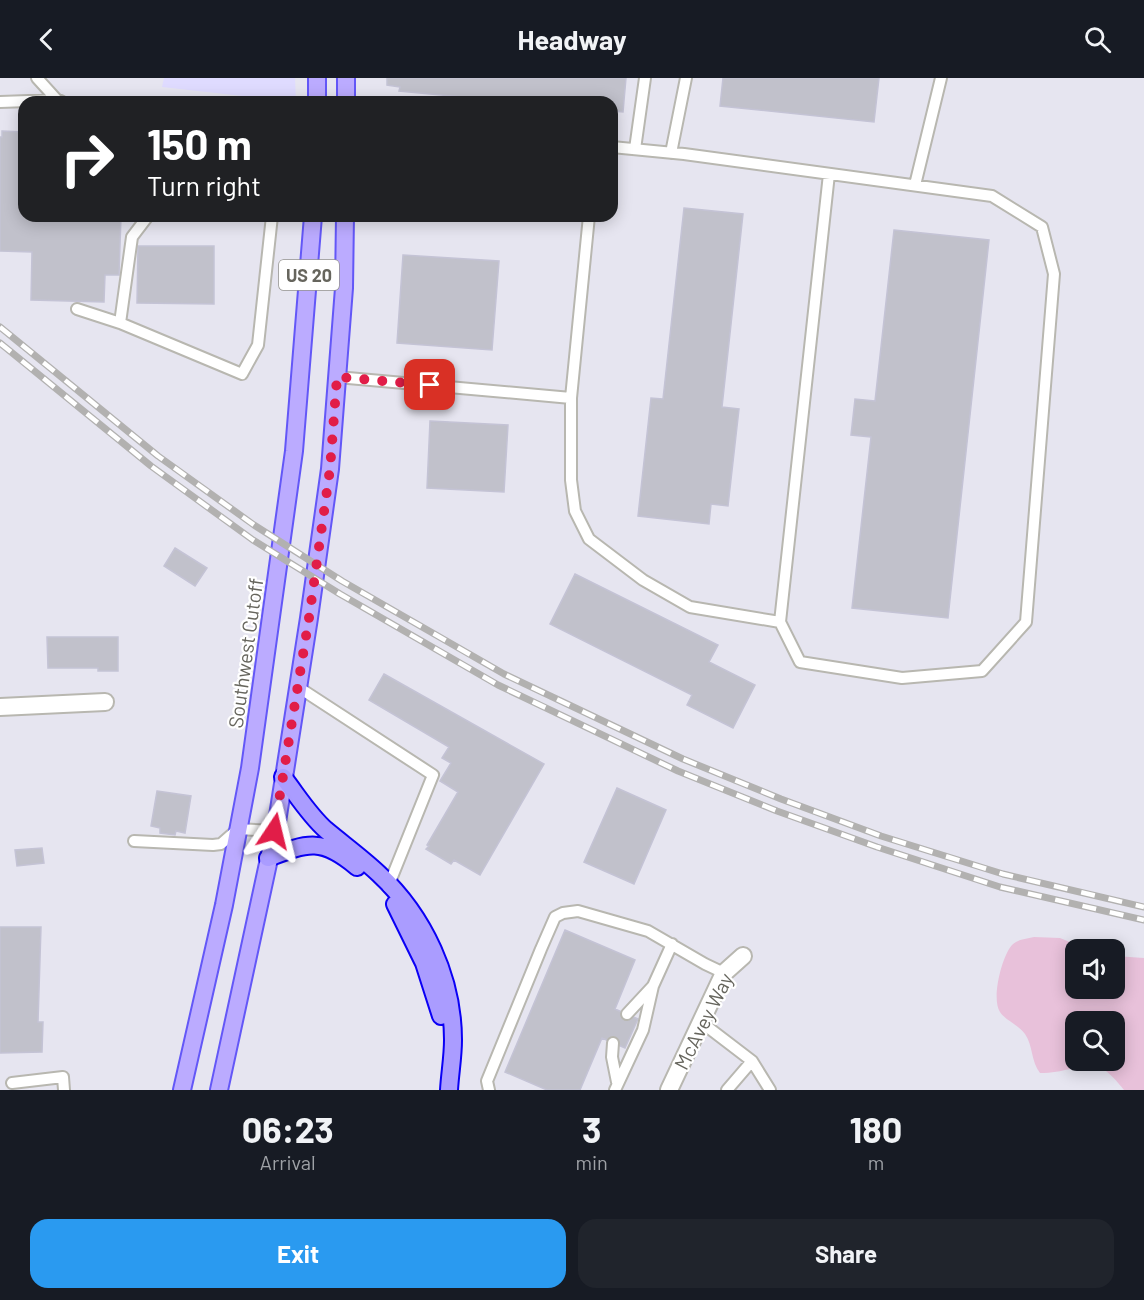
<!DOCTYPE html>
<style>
:root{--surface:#171b24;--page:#20242c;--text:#f1f3f6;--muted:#9ea1a6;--accent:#2a9af0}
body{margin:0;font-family:Barlow,sans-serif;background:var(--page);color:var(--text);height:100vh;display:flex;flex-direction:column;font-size:22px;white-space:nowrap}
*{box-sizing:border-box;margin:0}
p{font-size:20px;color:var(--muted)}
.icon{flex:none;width:33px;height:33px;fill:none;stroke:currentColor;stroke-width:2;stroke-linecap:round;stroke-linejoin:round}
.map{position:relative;height:1012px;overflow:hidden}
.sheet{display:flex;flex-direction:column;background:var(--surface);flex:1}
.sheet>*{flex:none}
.top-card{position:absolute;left:18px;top:18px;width:600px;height:126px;border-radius:18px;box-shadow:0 3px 15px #0003;background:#202124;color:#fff;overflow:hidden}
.tools{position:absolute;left:1065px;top:861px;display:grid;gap:12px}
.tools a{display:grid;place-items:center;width:60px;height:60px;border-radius:12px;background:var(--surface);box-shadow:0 3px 15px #0003;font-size:30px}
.pin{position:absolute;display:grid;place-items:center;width:51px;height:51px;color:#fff;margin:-26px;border-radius:12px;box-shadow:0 3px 9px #0006}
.me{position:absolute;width:66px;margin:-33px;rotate:10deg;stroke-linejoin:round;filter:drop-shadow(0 0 4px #0008)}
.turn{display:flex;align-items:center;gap:21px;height:126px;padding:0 30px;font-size:27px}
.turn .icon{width:78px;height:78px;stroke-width:2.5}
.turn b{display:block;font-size:42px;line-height:51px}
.eta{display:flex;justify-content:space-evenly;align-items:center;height:102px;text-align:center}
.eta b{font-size:36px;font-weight:700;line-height:42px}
.cta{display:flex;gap:12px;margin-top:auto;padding:12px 30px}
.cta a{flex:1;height:69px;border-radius:18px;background:var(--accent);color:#fff;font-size:24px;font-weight:700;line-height:69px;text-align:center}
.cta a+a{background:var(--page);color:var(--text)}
header{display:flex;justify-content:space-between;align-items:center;height:78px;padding:0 30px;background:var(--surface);font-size:27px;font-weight:700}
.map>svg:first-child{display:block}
</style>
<header><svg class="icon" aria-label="back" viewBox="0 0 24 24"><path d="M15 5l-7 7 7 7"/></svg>Headway<svg class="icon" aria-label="search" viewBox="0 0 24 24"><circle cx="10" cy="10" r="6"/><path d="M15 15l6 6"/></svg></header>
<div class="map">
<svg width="1144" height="1012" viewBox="0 0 1144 1012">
<rect width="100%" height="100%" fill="#e6e5f0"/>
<path fill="#dfdbff" d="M164,0H295L296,24L162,9Z"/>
<path fill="#e8c1da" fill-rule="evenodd" d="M1034,859L1060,860L1087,871L1076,872V910H1114L1115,878L1144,880V1012H1124C1091,969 1084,995 1040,995C1031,984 1033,967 1025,956C1019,947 1006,943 1000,934C991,921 1002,878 1012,867C1018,861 1026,861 1034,859ZM1076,944H1114V982H1076Z"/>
<path fill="#c1c1cb" stroke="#c4c3d5" stroke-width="1.5" d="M387,0H626L623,34L612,33V24H542L515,21V24L399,13L400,9L387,7Z
M723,0H879L874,44L720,28Z
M2,53L24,54V138H121L119,197H105L104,224L31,222L32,174L0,173V59H2Z
M684,130L743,136L722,329L739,331L728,428L711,426L709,446L638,438L651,320L663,321Z
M894,152L989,162L948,540L852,530L871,359L851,357L855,321L875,323Z
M138,168H214V226L137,225Z
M403,177L499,183L492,272L397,265Z
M430,343L508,347L504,414L427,410Z
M175,470L207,490L195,508L164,488Z
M575,496L718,567L709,584L755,607L733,650L687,627L692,617L550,546Z
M47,559H118V593H98V590H48Z
M384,596L544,686L480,797L454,782L451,786L426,771L429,768L427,767L458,714L440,703L451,685L442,680L449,669L369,622Z
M617,710L666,732L634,806L584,784Z
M157,713L191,718L185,755L176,753L175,757L160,755V750L151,748Z
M42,770L44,785L17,788L15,772Z
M0,849H41L38,944H43L42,974L0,975Z
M565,852L635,882L615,931L638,941L625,970L602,960L580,1012H547L505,994Z"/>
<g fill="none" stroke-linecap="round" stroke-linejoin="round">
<g stroke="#b8b7b0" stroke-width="14">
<path id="service" d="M37,0L57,22L61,23
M0,24L57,22
M612,69L684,76L992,118L1042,149L1054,196L1026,544L982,593L902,600L800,584L780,544L829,96
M635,71L645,0
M671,75L686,0
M915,107L941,0
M148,138L132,159L120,245L242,296L258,267L272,138
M77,231L120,245
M337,299L571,320L589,138
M571,320V402L575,433L589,461L643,502L690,529L780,544
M298,609L433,697L388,809
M134,763L213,767L221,766L238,751L274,753
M627,936L653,908
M701,944L752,983L770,1012
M613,965L612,979L617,1004
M12,1005L63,999L64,1012
M489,1012L487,1003L541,871L555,839L563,835L578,833L648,853L705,886L724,895
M615,1012L643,952L653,908L672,866
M727,1012L752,983"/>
</g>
<g stroke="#b8b7b0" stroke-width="20">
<path id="minor" d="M0,629L105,624
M669,1012L724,895L743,878"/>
</g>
<g stroke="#6357f7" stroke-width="20">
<path id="primary" d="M317,0V24
M346,0V24
M182,1012L224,827L250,690L294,373L313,138
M219,1012L277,744L309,540L330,391L344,210L345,138"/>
</g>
<g stroke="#0b00f5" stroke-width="20">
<path id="trunk" d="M283,699C297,717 309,737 326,752C344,767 362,780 379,796C424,838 453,900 453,962C453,979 450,995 449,1012
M268,780C309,764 322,760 357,789
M395,826L424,885L441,938"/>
</g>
<use href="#service" stroke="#fff" stroke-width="10"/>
<use href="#minor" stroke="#fff" stroke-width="16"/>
<use href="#primary" stroke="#bbabff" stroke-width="16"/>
<use href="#trunk" stroke="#aa9cff" stroke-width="16"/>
<g stroke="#b2b1b0" stroke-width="7">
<path id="rail" d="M0,249L158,378L254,447L342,503L504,596L683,681L781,721L881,758L1003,796L1144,829
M0,265L151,388L253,462L340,516L498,607L678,693L777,733L877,769L1000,809L1144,842"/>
</g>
<use href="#rail" stroke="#fff" stroke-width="4.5" stroke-dasharray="14" stroke-linecap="butt"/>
</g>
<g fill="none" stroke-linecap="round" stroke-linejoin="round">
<path stroke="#e11d48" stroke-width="10" stroke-dasharray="0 18" d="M274,753L309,540L330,391L337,299L430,307"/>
</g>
<g text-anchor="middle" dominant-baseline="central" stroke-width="4.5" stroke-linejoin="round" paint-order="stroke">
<rect fill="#fff" stroke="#94938e" stroke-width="1.5" x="279" y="182" width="60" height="30" rx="4.5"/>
<g font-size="18" font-weight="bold" fill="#66655d">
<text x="309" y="197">US 20</text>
</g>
<g font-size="20" fill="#66655d" stroke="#fff">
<text transform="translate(245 575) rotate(-82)">Southwest Cutoff</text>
<text transform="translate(703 943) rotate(-63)">McAvey Way</text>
</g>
</g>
</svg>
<div class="tools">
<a><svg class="icon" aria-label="sound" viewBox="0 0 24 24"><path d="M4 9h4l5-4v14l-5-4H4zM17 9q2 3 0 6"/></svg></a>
<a><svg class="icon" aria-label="search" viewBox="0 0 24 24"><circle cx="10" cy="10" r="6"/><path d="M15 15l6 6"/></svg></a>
</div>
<div class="pin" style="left:430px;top:307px;background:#d93025"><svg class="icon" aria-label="arrive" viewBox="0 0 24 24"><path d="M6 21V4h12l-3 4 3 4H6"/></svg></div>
<svg class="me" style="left:274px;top:753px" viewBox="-20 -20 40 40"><path d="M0-17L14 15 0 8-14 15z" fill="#e11d48" stroke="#fff" stroke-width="4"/></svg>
<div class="top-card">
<div class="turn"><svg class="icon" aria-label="right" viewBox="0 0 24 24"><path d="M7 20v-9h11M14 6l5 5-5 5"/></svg><div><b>150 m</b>Turn right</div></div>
</div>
</div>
<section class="sheet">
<div class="eta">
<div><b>06:23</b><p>Arrival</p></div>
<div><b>3</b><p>min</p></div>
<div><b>180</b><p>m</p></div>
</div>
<div class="cta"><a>Exit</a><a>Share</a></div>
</section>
